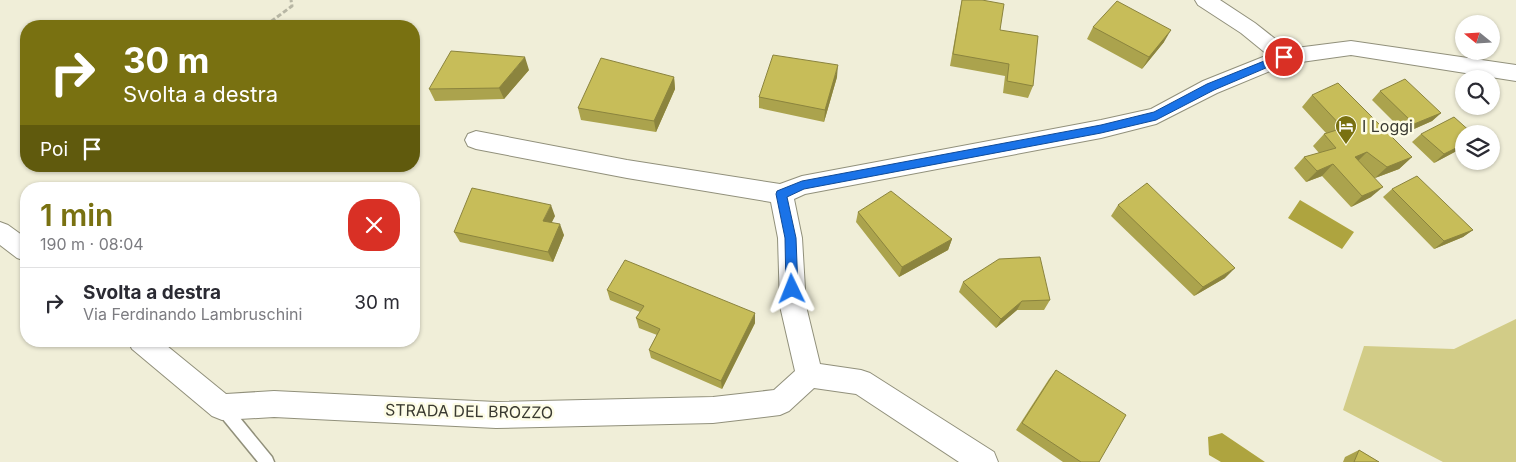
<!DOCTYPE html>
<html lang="it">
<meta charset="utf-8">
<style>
:root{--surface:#fff;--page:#f7f7f7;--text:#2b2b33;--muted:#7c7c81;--line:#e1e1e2;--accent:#797111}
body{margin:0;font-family:Inter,sans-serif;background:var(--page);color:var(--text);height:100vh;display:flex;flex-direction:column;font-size:19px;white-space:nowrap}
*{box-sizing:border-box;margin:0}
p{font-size:16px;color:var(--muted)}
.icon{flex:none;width:28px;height:28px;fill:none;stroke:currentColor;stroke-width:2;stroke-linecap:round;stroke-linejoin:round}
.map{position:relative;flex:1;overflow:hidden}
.drawer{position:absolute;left:20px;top:182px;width:400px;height:165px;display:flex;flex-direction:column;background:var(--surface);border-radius:20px;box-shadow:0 1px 4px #0004}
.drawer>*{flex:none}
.banner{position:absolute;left:20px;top:20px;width:400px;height:152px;border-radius:20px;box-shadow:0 1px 4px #0004;background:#797111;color:#fff;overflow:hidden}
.needle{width:32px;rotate:288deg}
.tools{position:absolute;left:1455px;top:15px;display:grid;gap:10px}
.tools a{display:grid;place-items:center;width:45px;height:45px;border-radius:50%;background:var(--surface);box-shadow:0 1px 4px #0004;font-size:25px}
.pin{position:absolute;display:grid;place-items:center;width:42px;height:42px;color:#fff;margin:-21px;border:2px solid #fff;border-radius:50%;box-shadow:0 1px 5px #0007}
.me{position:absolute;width:55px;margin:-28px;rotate:358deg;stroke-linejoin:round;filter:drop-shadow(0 0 4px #0008)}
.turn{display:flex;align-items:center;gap:18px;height:105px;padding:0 20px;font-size:22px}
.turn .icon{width:65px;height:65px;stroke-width:2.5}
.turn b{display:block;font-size:35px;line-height:42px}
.then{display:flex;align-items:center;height:48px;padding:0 20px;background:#0003;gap:10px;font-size:19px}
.round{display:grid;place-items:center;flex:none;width:52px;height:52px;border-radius:20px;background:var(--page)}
.head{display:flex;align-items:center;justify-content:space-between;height:85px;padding:0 20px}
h1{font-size:30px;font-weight:600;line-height:38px;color:var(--accent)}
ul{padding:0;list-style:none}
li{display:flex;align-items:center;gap:15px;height:70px;padding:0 20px;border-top:1px solid var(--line)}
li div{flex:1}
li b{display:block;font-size:19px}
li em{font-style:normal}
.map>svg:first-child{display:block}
</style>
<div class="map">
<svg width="1516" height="462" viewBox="0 0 1516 462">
<rect width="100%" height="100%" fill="#f0eed8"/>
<path fill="#d2cc87" d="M1516,319V462H1443L1343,410L1364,346L1454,349Z"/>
<path fill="#aea43f" d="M1300,200L1354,232L1342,249L1288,218Z
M1222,433L1265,462H1221L1209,455L1208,437Z"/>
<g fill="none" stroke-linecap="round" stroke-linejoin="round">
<g stroke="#91907b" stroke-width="3">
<path id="service" d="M222,400L227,402L272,457L274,462H258L217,412L215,407L217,402Z"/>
</g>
<g stroke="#91907b" stroke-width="2">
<path id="minor" d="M1195,0H1220L1255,23L1288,49L1351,41L1516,65V81L1351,55L1287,64L1217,93L1156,124L1101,138L805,194L794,199L802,238L806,306L820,364L861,370L870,373L994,452L998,462H959L856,394L814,388L789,411L780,415L713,423L496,428L274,417L222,420L212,416L132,349L128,341H161L226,394L274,391L496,402L713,397L774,390L795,371L780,306L778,238L771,202L627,178L476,149L468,146L465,140L468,134L476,131L627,160L780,184L802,176L1101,120L1151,109L1203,81L1268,55L1241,33L1198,5Z
M0,222L8,225L26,238V261L17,258L0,245Z"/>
</g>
<path stroke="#b7b6a4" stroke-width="3" stroke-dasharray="5 2.5" stroke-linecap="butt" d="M265,26L292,6L291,0"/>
<use href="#service" fill="#fff" fill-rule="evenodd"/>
<use href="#minor" fill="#fff" fill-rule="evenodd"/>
</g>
<path fill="#aba34d" d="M962,0L1000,30L1033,86L1028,98L1003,93L1005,76L950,66L960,9Z
M1093,27L1164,42L1142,69L1087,39Z
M529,70L504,99L435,101L429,89Z
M674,77L675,89L656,132L581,120L578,108Z
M837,77L824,122L759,108V97Z
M1380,91L1441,113L1432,121L1405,133L1372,100Z
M1312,95L1412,157L1399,169L1375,178L1371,197L1351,207L1322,176L1306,182L1294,168L1304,157L1319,153L1313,146L1324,134L1326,133L1302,107Z
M1421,134H1464V147L1434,163L1412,142Z
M1392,189L1473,230L1463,237L1434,249L1383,197Z
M1118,205L1225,278L1194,296L1111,216Z
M858,212L952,239L948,250L899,277L856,222Z
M555,216L551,223L564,235L553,262L460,242L454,232Z
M963,282L1050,300L1044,310H1017L996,328L959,292Z
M607,290L755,323L722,389L651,358L649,350L657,335L639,328L636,318L640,312L610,300Z
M1056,370L1099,462H1063L1016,430L1049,379Z
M1359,450L1379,462H1343L1345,457Z"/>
<path fill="#8b843e" d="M1171,30L1164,42L1142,69L1149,57Z
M525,57L529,70L504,99L499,88Z
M838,65L837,77L824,122L825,110Z
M674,77L675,89L656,132L654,121Z
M1441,113L1432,121L1405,133L1414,124Z
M1464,144V147L1434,163L1444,154Z
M1367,152L1356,163L1355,157Z
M1412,157L1399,169L1375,178L1387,167Z
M1333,164L1322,176L1306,182L1317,171Z
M1383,187L1371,197L1351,207L1362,196Z
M551,205L555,216L547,232L543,221Z
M560,224L564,235L553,262L548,252Z
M1473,230L1463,237L1434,249L1444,241Z
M952,239L948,250L899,277L902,267Z
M1235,268L1225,278L1194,296L1203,287Z
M1022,301L1017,310L996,328L1001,319Z
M755,313V323L722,389L721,381Z"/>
<path fill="#c7bd59" stroke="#8b843e" d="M962,0H982L1004,4L1000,30L1038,36L1033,86L1007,81L1009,64L953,54Z
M1117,1L1171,30L1149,57L1093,27Z
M451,51L525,57L499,88L429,89Z
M773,55L838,65L825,110L759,97Z
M601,58L674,77L654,121L578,108Z
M1405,79L1441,113L1414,124L1380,91Z
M1338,83L1412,157L1387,167L1367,152L1355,157L1383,187L1362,196L1333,164L1317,171L1304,157L1336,148L1324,134L1343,128L1312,95Z
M1454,117L1473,134H1464V144L1444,154L1421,134Z
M1417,176L1473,230L1444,241L1392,189Z
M1147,183L1235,268L1203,287L1118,205Z
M472,188L551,205L543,221L560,224L548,252L454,232Z
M891,191L952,239L902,267L858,212Z
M1040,257L1050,300L1022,301L1001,319L963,282L999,259Z
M625,260L755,313L721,381L649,350L660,329L636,318L644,306L607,290Z
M1056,370L1126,415L1099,462H1081L1022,423Z
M1359,450L1379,462H1354Z"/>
<path fill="#1a73e8" stroke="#114b97" d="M1284,53L1287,54V59L1214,90L1156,120L1101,133L804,189L787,197L796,238L798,289L796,293L792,294L788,293L786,289L785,238L776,194L777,191L802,181L1101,125L1154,112L1207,84Z"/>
<defs>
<g id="hotel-pin" transform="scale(1.125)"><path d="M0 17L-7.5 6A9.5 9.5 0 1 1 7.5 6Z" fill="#797111" stroke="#fdfce5"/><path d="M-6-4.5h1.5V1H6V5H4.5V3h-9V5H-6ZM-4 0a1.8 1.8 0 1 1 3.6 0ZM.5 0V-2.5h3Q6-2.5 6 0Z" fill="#fff"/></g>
</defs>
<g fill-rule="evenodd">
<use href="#hotel-pin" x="1346" y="126"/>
</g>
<g text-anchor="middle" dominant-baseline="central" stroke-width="5" stroke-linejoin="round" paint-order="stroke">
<g font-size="16" fill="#3a3a31" stroke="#fdfce5" text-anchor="start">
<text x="1362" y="126">I Loggi</text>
</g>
<g font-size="16" fill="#3a3a31" stroke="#fdfce5">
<text transform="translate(469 411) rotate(1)">STRADA DEL BROZZO</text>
</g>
</g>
</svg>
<div class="tools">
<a><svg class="needle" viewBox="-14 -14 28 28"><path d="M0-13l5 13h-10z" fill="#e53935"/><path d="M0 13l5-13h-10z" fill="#7c7c81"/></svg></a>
<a><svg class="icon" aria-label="search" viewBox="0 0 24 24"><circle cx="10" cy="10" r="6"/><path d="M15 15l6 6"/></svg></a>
<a><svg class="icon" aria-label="layers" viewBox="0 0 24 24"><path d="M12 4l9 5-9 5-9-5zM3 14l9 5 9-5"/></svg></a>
</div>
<div class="pin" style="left:1284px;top:57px;background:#d93025"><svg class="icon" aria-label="arrive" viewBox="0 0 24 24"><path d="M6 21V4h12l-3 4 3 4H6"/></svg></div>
<svg class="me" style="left:792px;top:289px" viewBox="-20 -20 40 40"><path d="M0-17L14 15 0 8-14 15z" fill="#1a73e8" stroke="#fff" stroke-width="4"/></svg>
<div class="banner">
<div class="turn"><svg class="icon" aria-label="right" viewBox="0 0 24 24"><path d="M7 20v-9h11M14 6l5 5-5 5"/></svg><div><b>30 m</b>Svolta a destra</div></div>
<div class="then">Poi<svg class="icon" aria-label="arrive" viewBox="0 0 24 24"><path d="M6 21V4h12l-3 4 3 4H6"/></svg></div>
</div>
<section class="drawer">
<div class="head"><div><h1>1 min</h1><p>190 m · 08:04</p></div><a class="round" style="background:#d93025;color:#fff"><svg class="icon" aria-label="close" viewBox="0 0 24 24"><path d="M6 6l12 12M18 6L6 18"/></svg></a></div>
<ul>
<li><svg class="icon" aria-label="right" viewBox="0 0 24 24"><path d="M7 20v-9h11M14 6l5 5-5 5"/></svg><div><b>Svolta a destra</b><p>Via Ferdinando Lambruschini</p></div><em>30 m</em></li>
</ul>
</section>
</div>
